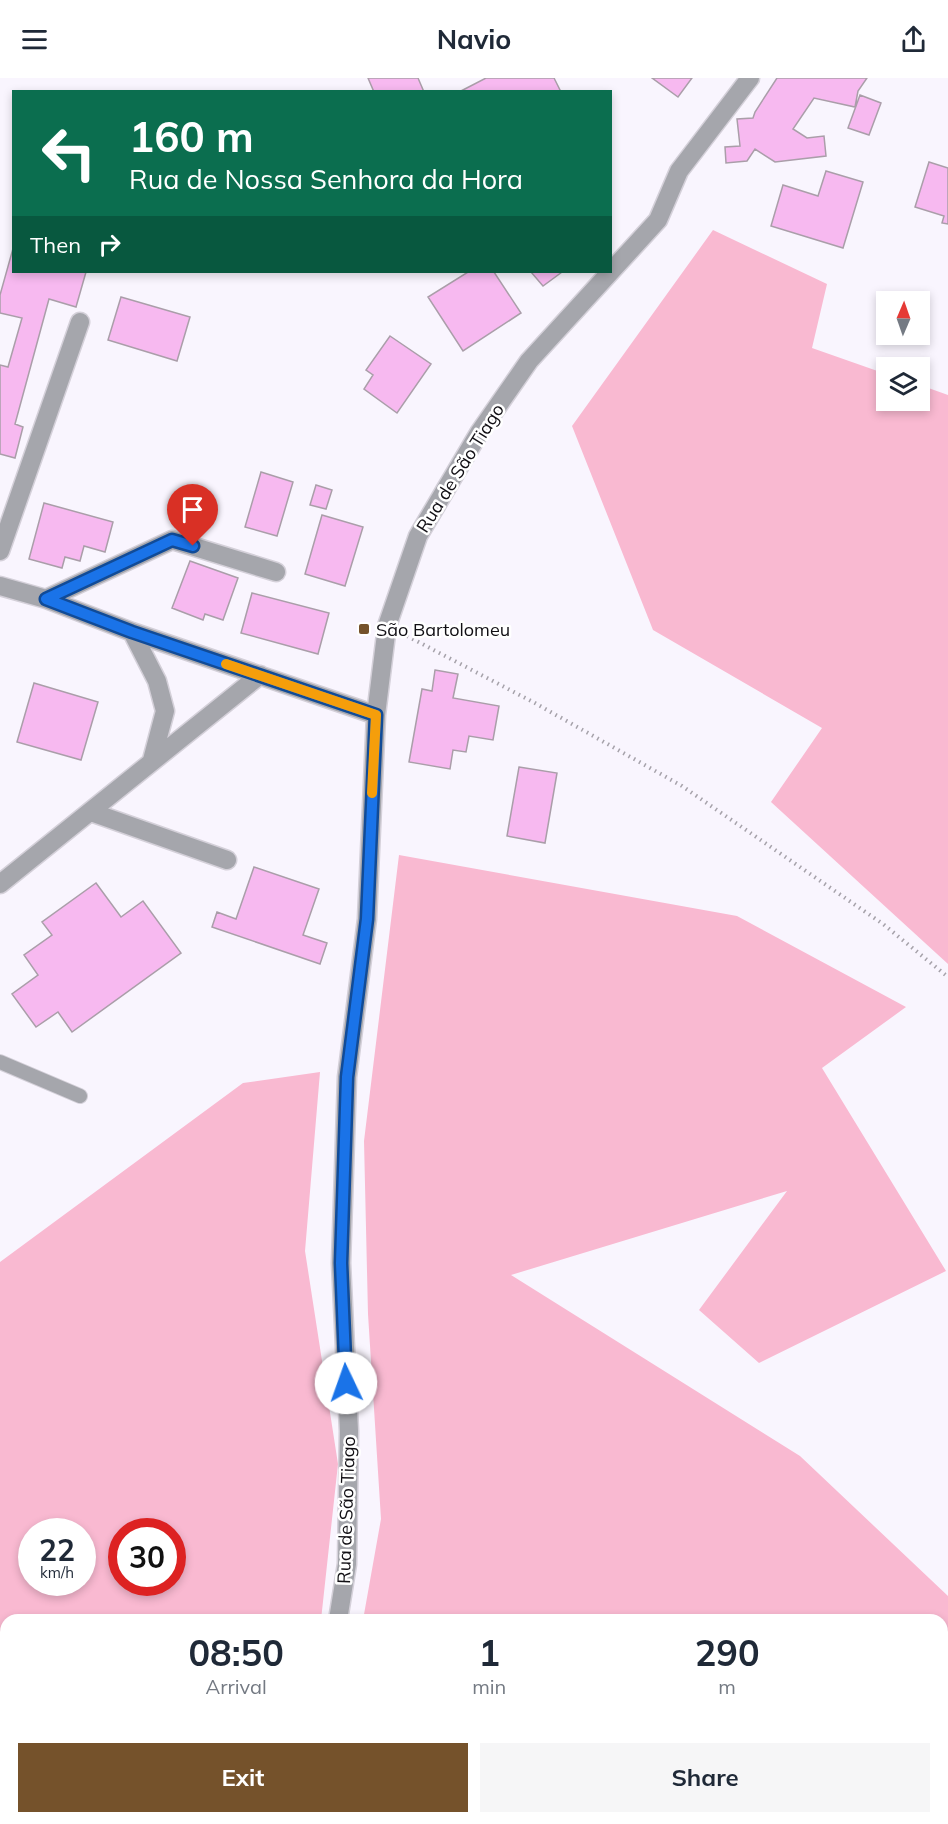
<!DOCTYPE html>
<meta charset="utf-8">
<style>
:root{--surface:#fff;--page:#f6f6f7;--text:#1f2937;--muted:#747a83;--accent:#75522b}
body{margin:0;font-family:Mulish,sans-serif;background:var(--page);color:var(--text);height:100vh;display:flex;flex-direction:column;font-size:22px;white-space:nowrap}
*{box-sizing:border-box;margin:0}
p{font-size:20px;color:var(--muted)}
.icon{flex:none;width:33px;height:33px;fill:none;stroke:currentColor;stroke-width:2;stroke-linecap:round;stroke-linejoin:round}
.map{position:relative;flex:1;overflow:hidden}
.drawer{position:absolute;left:0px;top:1536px;width:948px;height:210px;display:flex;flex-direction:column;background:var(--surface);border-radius:18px 18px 0 0;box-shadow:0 3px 9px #0003}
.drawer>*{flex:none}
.top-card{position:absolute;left:12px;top:12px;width:600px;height:183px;border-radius:0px;box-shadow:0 3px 9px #0003;background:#0b6e4f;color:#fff;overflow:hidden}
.needle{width:39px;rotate:2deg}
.buttons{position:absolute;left:876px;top:213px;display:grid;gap:12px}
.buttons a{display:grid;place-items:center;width:54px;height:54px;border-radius:0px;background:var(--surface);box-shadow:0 3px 9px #0003;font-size:30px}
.speed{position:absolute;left:18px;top:1440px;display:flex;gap:12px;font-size:30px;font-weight:700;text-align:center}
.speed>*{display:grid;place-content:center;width:78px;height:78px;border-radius:50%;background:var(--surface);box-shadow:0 3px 9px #0003;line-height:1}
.speed small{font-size:15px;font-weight:400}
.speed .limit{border:9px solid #d22;background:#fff;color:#111}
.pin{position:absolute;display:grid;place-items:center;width:51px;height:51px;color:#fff;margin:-62px -26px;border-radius:50% 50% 50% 0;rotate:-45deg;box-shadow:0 0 6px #0007}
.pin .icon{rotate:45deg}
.me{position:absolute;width:66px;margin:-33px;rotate:357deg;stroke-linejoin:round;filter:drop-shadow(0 0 4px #0008)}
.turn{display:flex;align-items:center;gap:21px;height:126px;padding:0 18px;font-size:27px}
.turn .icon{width:78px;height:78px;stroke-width:2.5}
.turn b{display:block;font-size:42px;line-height:51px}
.then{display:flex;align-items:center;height:57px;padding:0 18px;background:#0003;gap:12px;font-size:22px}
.eta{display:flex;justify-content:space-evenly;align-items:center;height:102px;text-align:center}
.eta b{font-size:36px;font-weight:700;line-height:42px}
.button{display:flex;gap:12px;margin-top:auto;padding:12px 18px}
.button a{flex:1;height:69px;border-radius:0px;background:var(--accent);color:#fff;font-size:24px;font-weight:700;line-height:69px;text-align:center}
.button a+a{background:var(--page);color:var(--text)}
header{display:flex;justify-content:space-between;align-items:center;height:78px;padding:0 18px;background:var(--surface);font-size:27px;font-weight:700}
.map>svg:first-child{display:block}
</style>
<header><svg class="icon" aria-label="menu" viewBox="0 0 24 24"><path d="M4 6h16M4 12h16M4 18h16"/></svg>Navio<svg class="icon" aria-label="share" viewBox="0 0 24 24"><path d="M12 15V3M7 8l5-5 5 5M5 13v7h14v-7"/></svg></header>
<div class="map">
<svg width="948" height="1746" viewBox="0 0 948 1746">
<rect width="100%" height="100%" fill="#f9f5fe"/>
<path fill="#f2e9fe" d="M948,1629V1746H818L825,1740H942V1634Z"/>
<path fill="#f9b9d1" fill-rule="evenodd" d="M713,152L827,206L812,270L886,296V322H920V307L948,317V886L771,724L822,650L653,552L572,348Z
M399,777L737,838L906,929L822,990L946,1193L759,1285L699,1232L787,1113L511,1197L800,1378L948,1518V1629L942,1634V1542H363L381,1441L368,1236L364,1063Z
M320,994L305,1173L338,1386L321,1542H6V1573L0,1567V1184L243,1005ZM32,1454H82V1504H32ZM122,1454H172V1504H122Z
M157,1740H288L286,1746H162Z
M321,1740H825L818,1746H319Z"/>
<path fill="#f7b9f0" stroke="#aa9ea9" stroke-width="1.5" d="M368,0H418L424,14H374Z
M486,0H554L561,14H459Z
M652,0H692L678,19Z
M777,0H867L858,13L855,29L814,20L793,51L807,60L824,58L826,78L775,84L755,71L747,83L726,85L725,69L740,68L737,41L753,40L755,34Z
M860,17L881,25L869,57L848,50Z
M929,84L948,90V146L942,145L944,138L915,129Z
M826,93L863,104L843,170L771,148L783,107L818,118Z
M14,167V194H86L76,229L49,221L15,346L23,349L15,380L0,376V287L8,289L22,240L0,235V217Z
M468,194H494L521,235L463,273L428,219Z
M531,194H562L543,208Z
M121,219L190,239L177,283L108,262Z
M390,258L431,286L397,335L364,311L373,297L366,292Z
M261,394L293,404L277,458L245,449Z
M316,407L332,412L326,431L310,427Z
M44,425L113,444L105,474L84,468L80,483L65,479L62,490L29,481Z
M322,437L363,449L345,508L305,496Z
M190,483L238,500L223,542L205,536L203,542L172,530Z
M252,515L329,535L318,576L241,555Z
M435,592L458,596L453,620L499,628L493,662L469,658L466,674L453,672L450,691L409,684L422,611L432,613Z
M34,605L98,624L81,682L17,664Z
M519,689L557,695L545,765L507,758Z
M254,789L319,811L303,857L327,865L320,886L212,849L217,834L236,841Z
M96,805L121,839L143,823L181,875L72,954L58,934L36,949L12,916L38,897L24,877L52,857L42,844Z"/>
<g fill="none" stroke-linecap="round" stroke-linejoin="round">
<g stroke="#d4d0d9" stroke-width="16">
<path id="service" d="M0,984L80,1018"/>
</g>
<g stroke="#d4d0d9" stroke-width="21">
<path id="minor" d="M0,473L80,244
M0,508L46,521L132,554L376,637
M46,521L172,462L276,494
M132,554L157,603L165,633L152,682
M91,734L227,782
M0,806L260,597
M338,1542L347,1486L349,1353L341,1185L347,999L367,841L376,637L387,548L418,458L479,355L529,283L658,142L679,93L750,0
M299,1746L300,1740"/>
</g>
<path stroke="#a6a2aa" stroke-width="4" stroke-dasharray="1.5 4.5" stroke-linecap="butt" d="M407,558L533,624L682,708L883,846L948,899"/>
<use href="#service" stroke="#a5a6ac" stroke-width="14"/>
<use href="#minor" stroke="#a5a6ac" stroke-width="18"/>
<path stroke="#524f55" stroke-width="1.5" d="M74,1740L79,1746
M100,1740L105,1746"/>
</g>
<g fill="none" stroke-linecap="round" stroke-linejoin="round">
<g stroke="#114b97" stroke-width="15">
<path id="route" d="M193,468L172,462L46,521L132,554L376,637L367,841L347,999L341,1185L346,1305"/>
</g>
<use href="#route" stroke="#1a73e8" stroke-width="10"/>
<path stroke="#f59e0b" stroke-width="10" d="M226,586L376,637L372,715"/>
</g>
<rect fill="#75522b" stroke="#fff" stroke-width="2" x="358" y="545" width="12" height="12" rx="3"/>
<g text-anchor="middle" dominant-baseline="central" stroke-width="5" stroke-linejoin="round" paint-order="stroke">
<g font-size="18" fill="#110f14" stroke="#fff">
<text transform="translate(460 390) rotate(-58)">Rua de São Tiago</text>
<text transform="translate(346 1432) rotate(-88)">Rua de São Tiago</text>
</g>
<g font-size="18" fill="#110f14" stroke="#fff" text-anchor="start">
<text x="376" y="551">São Bartolomeu</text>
</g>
</g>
</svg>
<div class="buttons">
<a><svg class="needle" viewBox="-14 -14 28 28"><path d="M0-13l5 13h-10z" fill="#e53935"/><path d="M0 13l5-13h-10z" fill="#747a83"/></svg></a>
<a><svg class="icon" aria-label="layers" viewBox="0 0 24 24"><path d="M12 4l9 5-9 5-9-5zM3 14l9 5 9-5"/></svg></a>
</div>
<div class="speed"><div>22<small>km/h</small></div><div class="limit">30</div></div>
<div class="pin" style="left:193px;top:468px;background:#d93025"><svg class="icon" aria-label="arrive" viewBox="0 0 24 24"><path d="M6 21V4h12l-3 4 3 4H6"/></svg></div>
<svg class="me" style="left:346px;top:1305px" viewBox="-20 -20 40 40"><circle r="19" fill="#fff"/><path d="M0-13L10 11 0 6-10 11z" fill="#1a73e8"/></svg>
<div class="top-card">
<div class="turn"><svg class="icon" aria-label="left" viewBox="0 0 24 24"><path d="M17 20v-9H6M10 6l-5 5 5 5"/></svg><div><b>160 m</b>Rua de Nossa Senhora da Hora</div></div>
<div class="then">Then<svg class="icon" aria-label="right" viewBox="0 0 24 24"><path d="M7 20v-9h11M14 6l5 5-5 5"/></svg></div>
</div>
<section class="drawer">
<div class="eta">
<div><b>08:50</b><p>Arrival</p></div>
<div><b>1</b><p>min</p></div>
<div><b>290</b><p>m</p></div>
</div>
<div class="button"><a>Exit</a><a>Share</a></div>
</section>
</div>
